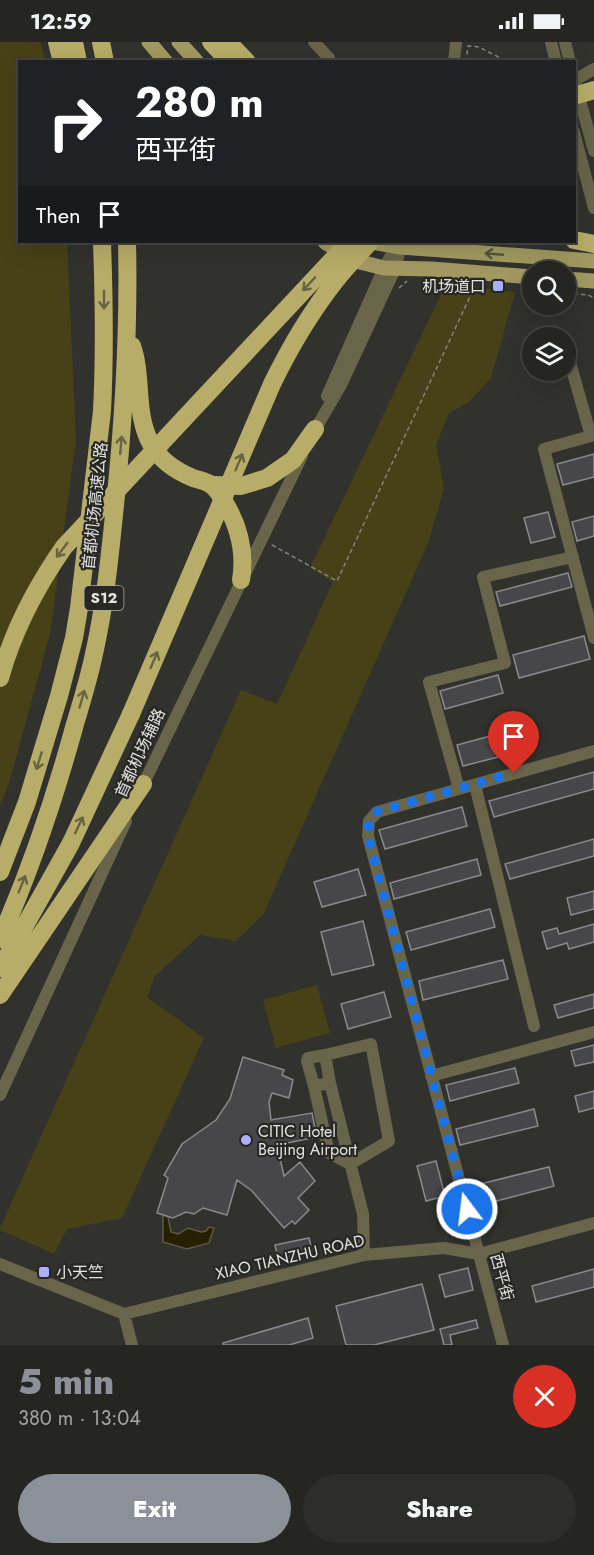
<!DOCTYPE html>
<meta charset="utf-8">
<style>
:root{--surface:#252522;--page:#2d2d2a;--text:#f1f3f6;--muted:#a3a5a5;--line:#424240;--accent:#8c9099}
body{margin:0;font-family:Jost,"Noto Sans SC",sans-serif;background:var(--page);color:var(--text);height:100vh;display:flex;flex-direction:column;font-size:22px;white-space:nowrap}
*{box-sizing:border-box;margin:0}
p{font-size:20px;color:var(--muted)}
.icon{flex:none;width:33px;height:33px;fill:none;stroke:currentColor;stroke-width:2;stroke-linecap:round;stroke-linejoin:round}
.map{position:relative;height:1303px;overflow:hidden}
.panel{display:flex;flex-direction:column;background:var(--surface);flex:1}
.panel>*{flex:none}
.hud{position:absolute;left:18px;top:18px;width:558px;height:183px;border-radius:0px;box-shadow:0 6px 24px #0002,0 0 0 2px var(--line);background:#202124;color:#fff;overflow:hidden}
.fabs{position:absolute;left:522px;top:219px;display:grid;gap:12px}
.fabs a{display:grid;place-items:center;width:54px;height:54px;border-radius:50%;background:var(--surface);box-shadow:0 6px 24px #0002,0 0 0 2px var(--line);font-size:30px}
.pin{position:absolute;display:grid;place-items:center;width:51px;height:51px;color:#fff;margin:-62px -26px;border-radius:50% 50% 50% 0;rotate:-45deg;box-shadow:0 0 6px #0007}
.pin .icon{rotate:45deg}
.me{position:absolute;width:66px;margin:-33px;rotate:345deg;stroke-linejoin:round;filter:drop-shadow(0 0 4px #0008)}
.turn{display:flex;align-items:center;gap:21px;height:126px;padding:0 18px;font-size:27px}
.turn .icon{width:78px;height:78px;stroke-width:2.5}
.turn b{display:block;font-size:42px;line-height:51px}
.then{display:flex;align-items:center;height:57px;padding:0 18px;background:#0003;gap:12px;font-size:22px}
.round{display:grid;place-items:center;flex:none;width:63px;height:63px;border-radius:32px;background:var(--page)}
.head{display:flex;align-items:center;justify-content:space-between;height:102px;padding:0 18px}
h1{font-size:36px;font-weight:800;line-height:45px;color:var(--accent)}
.cta{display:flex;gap:12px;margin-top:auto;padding:12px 18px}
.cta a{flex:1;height:69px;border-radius:36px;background:var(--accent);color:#fff;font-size:24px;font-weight:800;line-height:69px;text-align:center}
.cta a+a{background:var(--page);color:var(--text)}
.status{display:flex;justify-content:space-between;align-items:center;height:42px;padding:0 30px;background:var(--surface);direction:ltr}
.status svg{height:16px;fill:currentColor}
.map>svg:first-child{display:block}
</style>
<div class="status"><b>12:59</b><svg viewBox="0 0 49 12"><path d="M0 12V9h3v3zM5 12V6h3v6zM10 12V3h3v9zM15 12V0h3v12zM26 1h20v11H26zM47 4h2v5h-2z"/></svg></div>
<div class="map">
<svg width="594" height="1303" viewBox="0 0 594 1303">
<rect width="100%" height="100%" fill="#31312e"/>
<path fill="#474117" d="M0,0H40L46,19L20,20V200H67L76,398L50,592L9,742L0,763Z
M446,242L515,250L491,336L469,360L449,371L436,403L444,446L429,499L264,871L236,899L200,893L155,934L147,955L204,996L122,1176L67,1187L54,1212L0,1188V1186L241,648L277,662L333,540L310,526Z
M317,943L330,991L276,1006L263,958Z"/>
<path fill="#252000" stroke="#5e5a44" stroke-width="1.5" d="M163,1173L168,1175L171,1190L178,1192L188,1186L201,1190L206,1189L209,1185L214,1186L209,1201L187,1207L163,1200Z"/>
<path fill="#47474a" stroke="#898a8d" stroke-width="1.5" d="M594,412V435L563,443L557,422Z
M548,470L555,495L531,501L524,476Z
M594,474V494L577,499L572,480Z
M568,531L572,545L500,564L496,550Z
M584,594L590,617L519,636L513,613Z
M498,633L503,651L445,667L440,649Z
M527,684L533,706L463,724L457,703Z
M594,730V747L494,775L489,759Z
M462,765L467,784L385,807L379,788Z
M594,797V814L510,837L505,822Z
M477,817L481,833L394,857L390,841Z
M358,827L366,853L322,865L314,840Z
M594,849V867L571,873L567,856Z
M490,867L495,885L411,908L406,890Z
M363,879L374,923L332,933L321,890Z
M594,882V900L569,907L567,901L547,907L542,890L557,886L559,892Z
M503,918L508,937L423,958L419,939Z
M384,950L391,975L348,987L341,962Z
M594,952V966L558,976L554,963Z
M594,1003V1020L575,1024L571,1009Z
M243,1015L284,1028L282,1033L293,1038L289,1056L272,1051L269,1060L271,1078L312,1071L317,1095L277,1103L284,1134L300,1120L315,1139L298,1156L309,1168L295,1182L292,1179L284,1186L252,1149L237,1138L227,1173L203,1166L194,1172L186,1170L173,1176L157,1171L168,1136L164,1133L182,1102L216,1078L230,1057Z
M515,1026L519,1041L450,1059L446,1043Z
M594,1049V1066L579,1070L575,1054Z
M534,1067L538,1084L460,1103L456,1087Z
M436,1119L445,1154L426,1159L417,1124Z
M549,1125L554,1144L477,1164L472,1144Z
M456,1158L464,1190L452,1193L444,1161Z
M309,1196L312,1209L278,1217L275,1203Z
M468,1226L473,1248L445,1255L439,1233Z
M594,1227V1245L536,1260L532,1244Z
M422,1242L434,1288L374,1303H346L336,1264Z
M308,1276L313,1296L289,1303H223V1301Z
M476,1278L478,1286L450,1293L452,1303H444L440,1287Z"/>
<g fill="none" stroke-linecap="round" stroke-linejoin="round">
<path stroke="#838380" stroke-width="1.5" stroke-dasharray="4.5 3" stroke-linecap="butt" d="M466,20L468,4L479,5L508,20
M399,246L407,239
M566,251L588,253L594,256
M272,503L337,539L475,244"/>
<path stroke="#69654a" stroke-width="12" d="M314,0L329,16
M551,0L556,20
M565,0L570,20
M454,20L456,0
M574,36L594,109
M575,38L594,27
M574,90L594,166
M566,307L591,394L544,407L594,596
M327,354L384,226L390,215L400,205
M312,393L341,343L395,227L402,200
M475,743L534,984
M141,747L302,414
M459,747L429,640L505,621L483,535L573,515
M431,1034L594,990
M330,1041L325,1013L371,1002L389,1099L350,1122L329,1111L314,1044L330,1041L363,1172L364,1213
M314,1044L307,1019L308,1016L325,1013
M0,1053L126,779
M0,1222L124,1272L364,1213L444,1206L479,1212L594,1181
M124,1272L132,1303
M503,1303L368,794L369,779L377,770L594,709"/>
<path stroke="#a19960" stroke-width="15" d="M149,0L166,20
M179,0L197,20
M325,200L344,213L360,220L384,226L432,227L532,235
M372,200L400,205L594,219
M566,237L594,239"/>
<path stroke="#b7ad68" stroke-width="18" d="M57,0L62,20
M74,0L78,20
M101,0L105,20
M211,0L230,20
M228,0L247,20
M574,198L594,202
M132,304C143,335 134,371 151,402C160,418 176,429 193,436C199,438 205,439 210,442C215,445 219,451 222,456C238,481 246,508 241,538
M214,443L241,444L267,436L293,418L315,387
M0,830L27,760L59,654L74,596L79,566L102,369C105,312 104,256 102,200
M0,897C31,827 55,755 75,682C82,659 89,636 94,612C105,563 110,513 115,463C124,375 129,288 127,200
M0,926L18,896L71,801L131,672
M0,953L143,742"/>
<path stroke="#b7ad68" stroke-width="18" d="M574,54L594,48
M0,636C13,589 36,545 64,505L349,200
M131,672L272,342C290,305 310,271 336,238C346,225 359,212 370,200"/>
</g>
<defs><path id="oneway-shaft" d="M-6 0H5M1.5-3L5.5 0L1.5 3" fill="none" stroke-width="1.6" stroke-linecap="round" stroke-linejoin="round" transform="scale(1.5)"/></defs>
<use stroke="#58553c" href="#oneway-shaft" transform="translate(494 212) rotate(-175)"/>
<g stroke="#686343">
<use href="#oneway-shaft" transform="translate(309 242) rotate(133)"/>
<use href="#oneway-shaft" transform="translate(104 258) rotate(90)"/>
<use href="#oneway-shaft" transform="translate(121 403) rotate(-85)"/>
<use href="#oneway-shaft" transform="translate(239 420) rotate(-67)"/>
<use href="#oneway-shaft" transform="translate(62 508) rotate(127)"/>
<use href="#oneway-shaft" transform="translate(154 618) rotate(-67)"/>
<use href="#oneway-shaft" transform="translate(82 657) rotate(-74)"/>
<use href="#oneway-shaft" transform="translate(39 719) rotate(107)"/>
<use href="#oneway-shaft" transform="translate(79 783) rotate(-65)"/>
<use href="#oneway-shaft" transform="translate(22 842) rotate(-68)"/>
</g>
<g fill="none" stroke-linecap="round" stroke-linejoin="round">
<path stroke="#1a73e8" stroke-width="10" stroke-dasharray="0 18" d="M467,1167L368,794L369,779L376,770L514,731"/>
</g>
<g fill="#aab0fb" stroke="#272724" stroke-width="2">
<rect x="492" y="238" width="12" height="12" rx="3"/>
<circle cx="246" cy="1098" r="6"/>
<rect x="38" y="1224" width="12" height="12" rx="3"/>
</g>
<g text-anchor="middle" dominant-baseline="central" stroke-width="4.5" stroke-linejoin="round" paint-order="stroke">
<rect fill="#272724" stroke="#ababa8" stroke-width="1.5" x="84.5" y="544" width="39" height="24" rx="4.5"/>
<g font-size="15" font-weight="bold" fill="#e3e3e1">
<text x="104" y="556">S12</text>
</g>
<g font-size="16" fill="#e3e3e1" stroke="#272724" text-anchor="start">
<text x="486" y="244" text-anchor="end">机场道口</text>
<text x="258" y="1089">CITIC Hotel<tspan x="258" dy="18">Beijing Airport</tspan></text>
<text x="56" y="1230">小天竺</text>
</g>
<g font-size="16" fill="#e3e3e1" stroke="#272724">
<text transform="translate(95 464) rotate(-84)">首都机场高速公路</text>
<text transform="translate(140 711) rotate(-65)">首都机场辅路</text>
<text transform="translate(290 1215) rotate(-13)">XIAO TIANZHU ROAD</text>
<text transform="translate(502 1235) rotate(75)">西平街</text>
</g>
</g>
</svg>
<div class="fabs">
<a><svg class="icon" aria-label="search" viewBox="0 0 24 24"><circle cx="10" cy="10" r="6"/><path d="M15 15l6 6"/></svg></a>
<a><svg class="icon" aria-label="layers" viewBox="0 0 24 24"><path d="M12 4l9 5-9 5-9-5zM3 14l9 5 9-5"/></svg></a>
</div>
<div class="pin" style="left:514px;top:731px;background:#d93025"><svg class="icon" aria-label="arrive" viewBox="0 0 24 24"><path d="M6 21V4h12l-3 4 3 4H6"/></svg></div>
<svg class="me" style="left:467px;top:1167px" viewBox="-20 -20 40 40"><circle r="17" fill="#1a73e8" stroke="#fff" stroke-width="3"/><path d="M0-11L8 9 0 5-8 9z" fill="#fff"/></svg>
<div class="hud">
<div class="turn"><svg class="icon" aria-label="right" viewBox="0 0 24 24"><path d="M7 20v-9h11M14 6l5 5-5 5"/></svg><div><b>280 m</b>西平街</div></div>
<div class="then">Then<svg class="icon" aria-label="arrive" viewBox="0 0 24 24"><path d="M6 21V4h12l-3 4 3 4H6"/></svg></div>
</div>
</div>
<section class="panel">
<div class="head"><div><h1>5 min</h1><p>380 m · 13:04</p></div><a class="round" style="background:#d93025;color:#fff"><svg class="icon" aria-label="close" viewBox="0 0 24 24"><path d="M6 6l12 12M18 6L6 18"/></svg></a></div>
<div class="cta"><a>Exit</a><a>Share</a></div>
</section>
